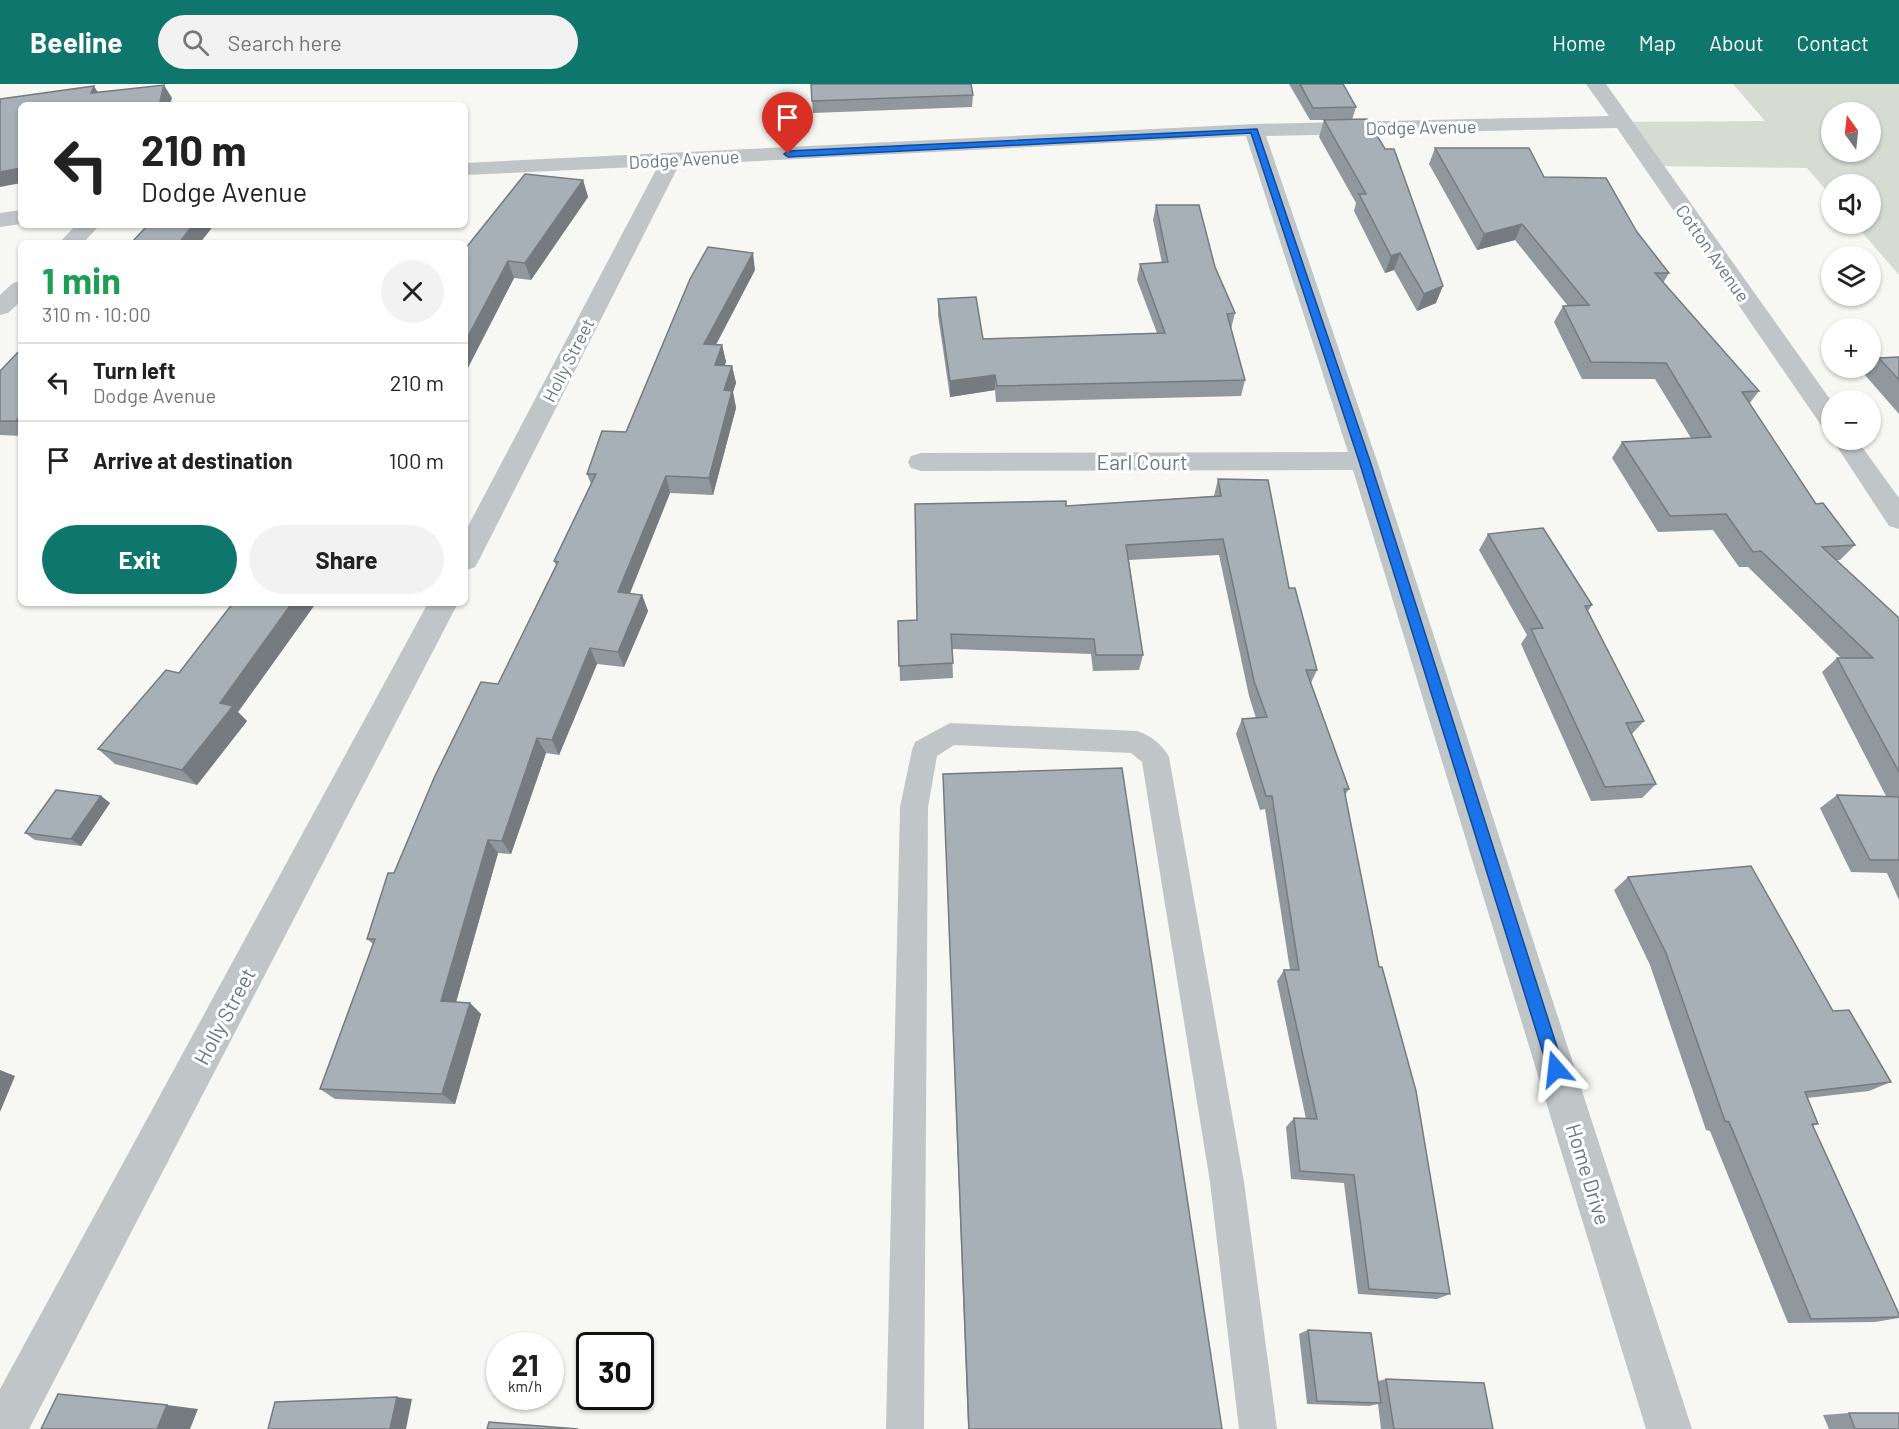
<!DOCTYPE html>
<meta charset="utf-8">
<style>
:root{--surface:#fff;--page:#f2f2f2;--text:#222;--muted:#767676;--line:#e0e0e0;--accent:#0f766e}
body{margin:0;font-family:Barlow,sans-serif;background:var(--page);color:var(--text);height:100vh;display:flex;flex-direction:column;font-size:22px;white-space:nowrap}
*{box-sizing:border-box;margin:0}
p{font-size:20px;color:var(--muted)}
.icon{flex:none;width:33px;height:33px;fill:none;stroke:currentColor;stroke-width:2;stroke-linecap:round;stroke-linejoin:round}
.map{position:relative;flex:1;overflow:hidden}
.details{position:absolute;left:18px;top:156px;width:450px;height:366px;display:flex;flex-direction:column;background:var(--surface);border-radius:9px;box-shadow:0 2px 4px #0004}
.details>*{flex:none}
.banner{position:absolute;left:18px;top:18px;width:450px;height:126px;border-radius:9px;box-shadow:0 2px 4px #0004;background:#fff;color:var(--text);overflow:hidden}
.needle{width:39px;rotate:345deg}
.controls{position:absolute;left:1821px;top:18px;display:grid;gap:12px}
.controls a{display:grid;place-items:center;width:60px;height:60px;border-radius:50%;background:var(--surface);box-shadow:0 2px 4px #0004;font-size:30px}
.speed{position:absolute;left:486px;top:1248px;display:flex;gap:12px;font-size:30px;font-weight:700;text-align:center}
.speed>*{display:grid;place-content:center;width:78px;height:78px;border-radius:50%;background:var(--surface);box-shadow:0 2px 4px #0004;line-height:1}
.speed small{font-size:15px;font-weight:400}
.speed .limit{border:3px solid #111;border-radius:9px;background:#fff;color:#111}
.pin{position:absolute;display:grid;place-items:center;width:51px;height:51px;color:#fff;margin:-62px -26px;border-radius:50% 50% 50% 0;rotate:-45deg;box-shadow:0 0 6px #0007}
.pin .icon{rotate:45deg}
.me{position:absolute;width:66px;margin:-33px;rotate:343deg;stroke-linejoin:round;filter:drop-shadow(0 0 4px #0008)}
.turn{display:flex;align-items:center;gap:21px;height:126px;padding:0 24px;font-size:27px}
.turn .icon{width:78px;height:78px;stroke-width:2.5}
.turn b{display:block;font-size:42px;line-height:51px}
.round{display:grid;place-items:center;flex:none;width:63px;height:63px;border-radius:32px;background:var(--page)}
.headline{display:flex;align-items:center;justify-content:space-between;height:102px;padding:0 24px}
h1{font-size:36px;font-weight:700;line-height:45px;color:#1e9e55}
.button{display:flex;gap:12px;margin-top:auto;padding:12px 24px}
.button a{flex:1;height:69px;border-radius:36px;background:var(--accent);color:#fff;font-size:24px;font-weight:700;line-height:69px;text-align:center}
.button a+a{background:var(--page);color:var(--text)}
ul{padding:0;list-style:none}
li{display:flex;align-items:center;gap:18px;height:78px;padding:0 24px;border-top:2px solid var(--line)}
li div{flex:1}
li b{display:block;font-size:22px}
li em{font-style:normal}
header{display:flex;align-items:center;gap:36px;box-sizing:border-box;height:84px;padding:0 30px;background:var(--accent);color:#fff}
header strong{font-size:28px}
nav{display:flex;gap:33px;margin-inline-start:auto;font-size:21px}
.search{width:420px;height:54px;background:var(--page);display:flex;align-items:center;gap:15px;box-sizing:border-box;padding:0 21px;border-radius:33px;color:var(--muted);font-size:22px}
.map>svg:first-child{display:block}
</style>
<header>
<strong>Beeline</strong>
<div class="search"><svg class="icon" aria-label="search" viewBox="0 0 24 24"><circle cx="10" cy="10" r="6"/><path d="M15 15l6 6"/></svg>Search here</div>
<nav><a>Home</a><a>Map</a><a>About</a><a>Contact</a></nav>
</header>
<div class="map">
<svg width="1899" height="1345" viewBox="0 0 1899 1345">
<rect width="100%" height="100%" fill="#f7f7f4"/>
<path fill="#d7dcd3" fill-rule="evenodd" d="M1733,0H1899V191L1855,140H1870V100H1832L1831,112L1807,84L1653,82L1622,38L1765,37ZM1832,28H1870V68H1832Z"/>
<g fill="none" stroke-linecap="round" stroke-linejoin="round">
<path fill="#c0c5c8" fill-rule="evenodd" d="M950,639L1137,647C1150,651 1162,660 1169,673L1244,1098L1277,1345H1239L1210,1098L1142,678L1131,669L954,661L937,672L928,723L924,1345H886L900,723L912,666L915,658Z"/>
<path fill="#c0c5c8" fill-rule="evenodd" d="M1586,0H1606L1832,318V346L1823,344L1617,44L1266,52L1377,377L1692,1345H1646L1353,386L921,387L911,384L908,378L911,372L921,369L1348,368L1246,52L679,81L479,476L475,483L465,487V448L658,82L465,91V79L1254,40L1609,32Z
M21,126V140L0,143V129Z
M76,141H100L83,159H59Z
M21,197V217L8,229L0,231V211L13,199Z
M1832,355L1857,356L1899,414V445L1889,442Z
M428,519H458L29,1345H0V1305Z"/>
</g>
<path fill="#90979d" d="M1289,0H1343L1356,23L1352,36H1310Z
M973,11L972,23L813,29L812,17Z
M1324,36L1436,219L1417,227L1394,186L1385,189L1354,127L1356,119L1319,53Z
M1435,64L1544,93L1637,148L1669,189L1663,199L1759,307L1749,320L1816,420L1855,461L1840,476H1836L1899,534V816L1887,789L1851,788L1820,724L1837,711L1886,712L1822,588L1837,574H1841L1748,483H1739L1713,446L1658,448L1612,374L1622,358L1691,354L1655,295H1582L1554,238L1563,222H1568L1515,156L1477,166L1429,80Z
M583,96L588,113L531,196L514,194L467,286L465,165Z
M1156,121L1215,183L1235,229L1231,245L1245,296L1241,312L996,318L995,306L950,313L938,231V215L983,255L1157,249L1137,196L1140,180L1162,179L1153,136Z
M755,186L716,261H722L726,278L724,282H732L736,299L733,308L736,324L713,411L670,409L630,509L642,511L648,527L624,583L597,580L559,671L546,669L511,770L498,769L456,918L470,919L481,930L455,1020L335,1015L320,1005L373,860L367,855L394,789L498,600L556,481L554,477L591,400L587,390L626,348Z
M21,265V352L0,351V287Z
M1899,273V330L1865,291L1879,274Z
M1218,395L1289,504L1317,586L1311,599L1349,705L1345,711L1379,883L1450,1210L1437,1215L1358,1210L1344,1099L1291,1095L1286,1043L1294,1034L1306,1035L1277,897L1284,886H1290L1265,725L1260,726L1236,650L1242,635L1256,634L1249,612L1219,471L1129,476L1143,571L1139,586L1093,587L1091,570L952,565L953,594L900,597L898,537L917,536L1066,422L1214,412Z
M1488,450L1592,521L1588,527L1644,637L1632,650L1656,700L1642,714L1591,717L1521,560L1527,551L1479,466Z
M233,519H316L238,628L247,637L197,701L115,680L98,665L179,589Z
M943,690L1222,1345H968L944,716Z
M101,712L110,719L81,762L35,756L25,749Z
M1628,793L1833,927L1891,998L1869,1007L1807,1014L1818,1040L1813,1042L1899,1234L1875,1238L1788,1239L1710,1047L1706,1046L1650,881L1614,806Z
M1308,1246L1378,1297L1386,1295L1493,1345H1381L1378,1320L1369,1322L1307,1320L1299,1250Z
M1849,1329L1899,1345H1829L1823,1331Z"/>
<path fill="#757b7f" d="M164,1L172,14L170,21H159Z
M94,2L102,15L91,9Z
M21,84V99L0,103V88Z
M583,96L588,113L531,196L525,179Z
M1522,140L1515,156L1477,166L1484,150Z
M193,141H214L200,159H179Z
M753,169L755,186L707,277L704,260Z
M1400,169L1394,186L1385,189L1391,172Z
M508,177L514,194L465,289V258Z
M1443,202L1436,219L1417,227L1424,210Z
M722,261L726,278L718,298L715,281Z
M732,282L736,299L733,308L736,324L713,411L709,394L724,306Z
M995,291V306L950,313V297Z
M21,331V342L16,337Z
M666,392L670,409L624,524L618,508Z
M642,511L648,527L624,583L618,568Z
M292,519H316L238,628L247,637L197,701L182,686L220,619Z
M590,564L597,580L559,671L552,656Z
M537,654L546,669L511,770L502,757Z
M101,712L110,719L81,762L71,755Z
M488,756L498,769L453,929L441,917Z
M470,919L481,930L455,1020L442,1010Z
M0,986L15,992L0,1028Z
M397,1313L412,1315L406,1345H390Z
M167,1321L198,1325L190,1345H157Z"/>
<path fill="#a7b0b6" stroke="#757b7f" stroke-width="1.5" d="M811,0H971L973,11L812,17Z
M1300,0H1343L1356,23L1313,24Z
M164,1L159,21H21V84L0,88V15L94,2L91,9Z
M1367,35L1385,65H1394L1443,202L1424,210L1400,169L1391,172L1359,110H1366L1324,36Z
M1435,64H1529L1544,93L1606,94L1637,148L1669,189H1655L1759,307L1742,308L1816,420L1823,419L1855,461L1822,463L1899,534V688L1837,574H1873L1761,467L1753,468L1726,430L1670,432L1622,358L1711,353L1666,279L1591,278L1563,222L1589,221L1522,140L1484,150Z
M525,90L583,96L525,179L508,177L465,258V165Z
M1156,121H1199L1215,183L1235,229L1227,230L1245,296L997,302L995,291L950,297L938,215L976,213L983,255L1165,249L1140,180L1168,178Z
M148,141H193L179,159H131Z
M708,163L753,169L704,260L722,261L715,281L732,282L724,306L732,307L709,394L666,392L618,508L642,511L618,568L590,564L552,656L537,654L502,757L488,756L441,917L470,919L442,1010L320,1005L375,855H367L388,789H394L434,694L481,598L498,600L558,478L554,477L596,390H587L602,347L626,348L690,195Z
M21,265V331L16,337H0V287Z
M1899,273V296L1879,274Z
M1218,395L1268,396L1289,504H1295L1317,586H1306L1349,705H1344L1379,883H1382L1416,1007L1450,1210L1369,1205L1354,1091L1300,1087L1294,1034L1317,1035L1284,886H1299L1272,712H1266L1242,635L1267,633L1254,597L1223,455L1126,461L1143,571H1096L1094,555L951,550L953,579L899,582L898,537L917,536L915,420L1066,417V422L1221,412Z
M1543,444L1592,521L1585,522L1644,637L1626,639L1656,700L1605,703L1531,545L1543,544L1488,450Z
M233,519H292L220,619L233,622L182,686L98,665L166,586L179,589Z
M1122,684L1222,1345H969L943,690Z
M56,706L101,712L71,755L25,749Z
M1837,711L1899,713V776H1870Z
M1751,782L1833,927L1849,926L1891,998L1805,1008L1818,1040H1812L1899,1230V1233L1811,1235L1729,1038L1725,1037L1666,869L1628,793Z
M1308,1246L1371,1249L1381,1319L1317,1317Z
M1386,1295L1484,1299L1493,1345H1394Z
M58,1310L167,1321L157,1345H41Z
M397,1313L390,1345H268L275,1318Z
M1849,1329H1899V1345H1855Z
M489,1338L578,1345H487Z"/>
<path fill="#1a73e8" stroke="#114b97" stroke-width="1.5" d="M1257,45L1370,377L1564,985L1562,990L1556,993L1550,990L1548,985L1359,377L1251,49L788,73L784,70L788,67Z"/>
<g text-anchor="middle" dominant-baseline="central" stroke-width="6" stroke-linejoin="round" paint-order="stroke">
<g font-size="18" fill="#667885" stroke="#fff">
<text transform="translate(1421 43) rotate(-1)">Dodge Avenue</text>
<text transform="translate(684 75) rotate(-3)">Dodge Avenue</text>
<text transform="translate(1713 169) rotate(55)">Cotton Avenue</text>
<text transform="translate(568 276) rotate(-63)">Holly Street</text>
</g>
<g font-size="21" fill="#667885" stroke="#fff">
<text x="1142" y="377">Earl Court</text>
<text transform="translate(224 932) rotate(-62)">Holly Street</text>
<text transform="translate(1589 1090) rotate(73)">Home Drive</text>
</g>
</g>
</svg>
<div class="controls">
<a><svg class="needle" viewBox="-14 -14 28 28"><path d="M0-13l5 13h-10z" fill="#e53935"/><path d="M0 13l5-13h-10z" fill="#767676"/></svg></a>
<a><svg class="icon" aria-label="sound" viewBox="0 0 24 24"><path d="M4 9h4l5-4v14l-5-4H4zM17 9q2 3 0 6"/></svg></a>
<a><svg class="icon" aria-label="layers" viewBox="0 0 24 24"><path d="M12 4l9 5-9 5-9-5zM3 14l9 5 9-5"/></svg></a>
<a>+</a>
<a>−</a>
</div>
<div class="speed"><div>21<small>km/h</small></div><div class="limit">30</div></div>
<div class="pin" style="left:788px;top:70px;background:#d93025"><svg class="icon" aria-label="arrive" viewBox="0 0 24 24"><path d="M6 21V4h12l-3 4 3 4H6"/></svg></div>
<svg class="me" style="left:1556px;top:985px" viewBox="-20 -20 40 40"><path d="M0-17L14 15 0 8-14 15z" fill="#1a73e8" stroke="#fff" stroke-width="4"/></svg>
<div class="banner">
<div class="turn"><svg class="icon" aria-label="left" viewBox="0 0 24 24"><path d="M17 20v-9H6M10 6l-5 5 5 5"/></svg><div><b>210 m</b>Dodge Avenue</div></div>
</div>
<section class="details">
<div class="headline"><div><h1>1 min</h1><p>310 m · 10:00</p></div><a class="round"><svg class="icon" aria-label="close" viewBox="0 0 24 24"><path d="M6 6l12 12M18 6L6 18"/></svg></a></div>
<ul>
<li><svg class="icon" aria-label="left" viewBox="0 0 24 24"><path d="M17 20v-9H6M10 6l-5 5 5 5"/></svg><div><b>Turn left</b><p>Dodge Avenue</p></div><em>210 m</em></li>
<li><svg class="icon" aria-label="arrive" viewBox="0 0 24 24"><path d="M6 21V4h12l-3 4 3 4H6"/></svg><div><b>Arrive at destination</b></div><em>100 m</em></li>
</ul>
<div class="button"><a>Exit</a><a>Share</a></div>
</section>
</div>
